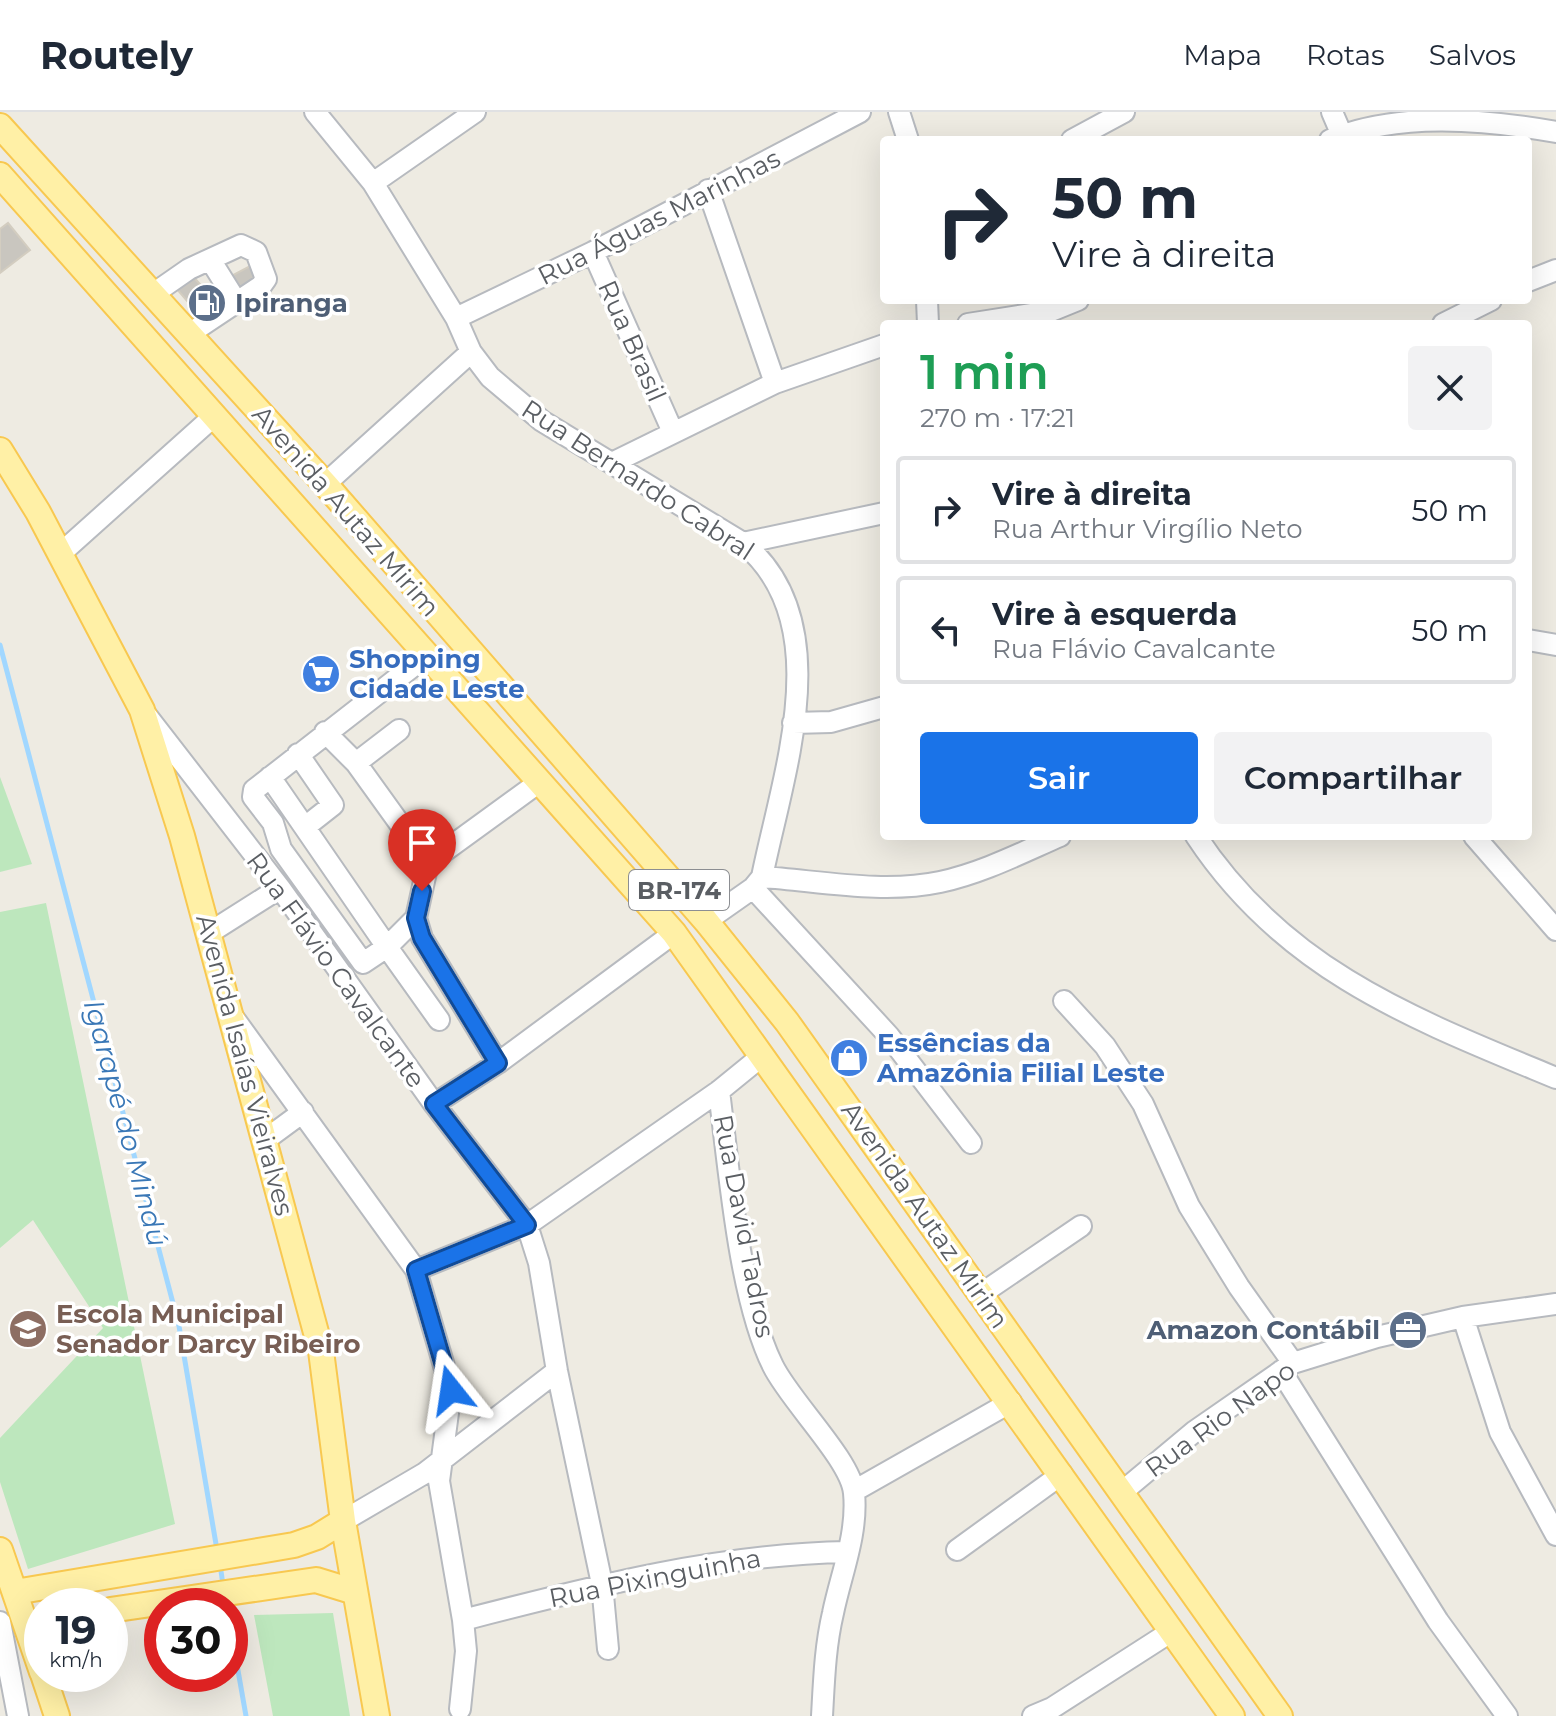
<!DOCTYPE html>
<html lang="pt">
<meta charset="utf-8">
<style>
:root{--surface:#fff;--page:#f2f2f3;--text:#1f2937;--muted:#747a83;--line:#e0e1e3;--accent:#1a73e8}
body{margin:0;font-family:Montserrat,sans-serif;background:var(--page);color:var(--text);height:100vh;display:flex;flex-direction:column;font-size:30px;white-space:nowrap}
*{box-sizing:border-box;margin:0}
p{font-size:26px;color:var(--muted)}
.icon{flex:none;width:44px;height:44px;fill:none;stroke:currentColor;stroke-width:2;stroke-linecap:round;stroke-linejoin:round}
.map{position:relative;flex:1;overflow:hidden}
.sheet{position:absolute;left:880px;top:208px;width:652px;height:520px;display:flex;flex-direction:column;background:var(--surface);border-radius:8px;box-shadow:0 8px 32px #0002}
.sheet>*{flex:none}
.top-card{position:absolute;left:880px;top:24px;width:652px;height:168px;border-radius:8px;box-shadow:0 8px 32px #0002;background:#fff;color:var(--text);overflow:hidden}
.speed{position:absolute;left:24px;top:1476px;display:flex;gap:16px;font-size:40px;font-weight:700;text-align:center}
.speed>*{display:grid;place-content:center;width:104px;height:104px;border-radius:50%;background:var(--surface);box-shadow:0 8px 32px #0002;line-height:1}
.speed small{font-size:20px;font-weight:400}
.speed .limit{border:12px solid #d22;background:#fff;color:#111}
.pin{position:absolute;display:grid;place-items:center;width:68px;height:68px;color:#fff;margin:-82px -34px;border-radius:50% 50% 50% 0;rotate:-45deg;box-shadow:0 0 8px #0007}
.pin .icon{rotate:45deg}
.me{position:absolute;width:88px;margin:-44px;rotate:345deg;stroke-linejoin:round;filter:drop-shadow(0 0 6px #0008)}
.turn{display:flex;align-items:center;gap:28px;height:168px;padding:0 40px;font-size:36px}
.turn .icon{width:104px;height:104px;stroke-width:2.5}
.turn b{display:block;font-size:56px;line-height:68px}
.round{display:grid;place-items:center;flex:none;width:84px;height:84px;border-radius:8px;background:var(--page)}
.headline{display:flex;align-items:center;justify-content:space-between;height:136px;padding:0 40px}
h1{font-size:48px;font-weight:600;line-height:60px;color:#1e9e55}
.cta{display:flex;gap:16px;margin-top:auto;padding:16px 40px}
.cta a{flex:1;height:92px;border-radius:8px;background:var(--accent);color:#fff;font-size:32px;font-weight:600;line-height:92px;text-align:center}
.cta a+a{background:var(--page);color:var(--text)}
ul{padding:0;list-style:none}
li{display:flex;align-items:center;gap:24px;height:108px;margin:0 16px 12px;padding:0 24px;border:4px solid var(--line);border-radius:8px}
li div{flex:1}
li b{display:block;font-size:30px}
li em{font-style:normal}
header{display:flex;align-items:center;gap:48px;box-sizing:border-box;height:112px;padding:0 40px;background:var(--surface);border-bottom:2px solid var(--line)}
header strong{font-size:38px}
nav{display:flex;gap:44px;margin-inline-start:auto;font-size:28px}
.map>svg:first-child{display:block}
</style>
<header>
<strong>Routely</strong>
<nav><a>Mapa</a><a>Rotas</a><a>Salvos</a></nav>
</header>
<div class="map">
<svg width="1556" height="1604" viewBox="0 0 1556 1604">
<rect width="100%" height="100%" fill="#eeebe2"/>
<path fill="#bde7bd" d="M0,665L32,752L0,760Z
M46,791L175,1412L28,1457L0,1370V1326L103,1216L33,1108L0,1136V800Z
M333,1501L350,1604H273L254,1503Z"/>
<g fill="none" stroke-linecap="round" stroke-linejoin="round">
<path stroke="#a1d7ff" stroke-width="5" d="M0,533L179,1214L217,1438
M220,1452L223,1473
M230,1513L246,1604"/>
</g>
<path fill="#c9c6bf" stroke="#d3cdc0" stroke-width="2" d="M8,111L30,138L0,161V117Z
M252,153L263,172L200,204L175,175L191,162L205,178Z"/>
<g fill="none" stroke-linecap="round" stroke-linejoin="round">
<g stroke="#b7babf" stroke-width="24">
<path id="minor" d="M315,0L373,71L456,206L471,240L490,265L542,309L743,431C839,510 783,661 762,765L753,776L706,809
M899,0L908,28
M1332,0L1341,21
M1072,28L1124,0
M1330,28C1398,0 1482,7 1556,20
M373,71L475,0
M708,78L775,271
M593,140L672,318
M211,149L236,189
M1528,169L1556,158
M153,182L189,157L241,133L256,140L266,167L261,174L189,222
M927,188L928,212
M456,206L593,140L860,0
M968,212L1051,199L1078,188
M1443,212L1491,188
M612,351L775,271L884,233
M325,372L471,240
M743,431L884,401
M60,442L213,305
M1528,528L1556,533
M147,604L280,776L434,992L527,1113L539,1151L557,1259L602,1472L608,1537
M793,611L831,610L884,595
M325,620L356,651L399,618
M298,642L333,693L305,715
M356,651L428,751L538,671
M270,665L387,835L363,851L281,737L273,711L253,685L254,678L426,544
M1196,724C1285,859 1414,907 1556,966
M1474,724L1556,818
M428,751L416,806L422,826L498,951
M762,765C820,769 883,782 940,770C982,761 1021,741 1060,724
M753,776L889,924L971,1031
M416,806L387,835L439,908
M209,821L280,776
M1064,889L1105,934L1143,992L1189,1094L1239,1175L1293,1251
M233,905L416,1158L451,1278L439,1369L463,1508L466,1539L460,1597
M719,979C729,1057 739,1186 773,1254C790,1289 851,1348 854,1381C858,1422 841,1462 833,1501C825,1535 824,1569 822,1604
M434,992L498,951L674,821
M265,1028L303,1000
M416,1158L527,1113L719,979L762,944
M981,1182L1081,1114
M1463,1205L1500,1320L1556,1423
M1281,1259L1438,1509L1507,1604
M854,1379L1011,1290
M1122,1380L1195,1319L1293,1251L1377,1225L1463,1205L1556,1192
M343,1409L425,1361L557,1259
M957,1438L1062,1362
M463,1508C591,1475 716,1442 848,1440
M0,1510L18,1604
M1033,1604L1052,1596L1172,1519"/>
</g>
<g stroke="#f8c850" stroke-width="28">
<path id="major" d="M0,14L325,372L706,809L787,910L1280,1604
M0,63L674,821L1232,1604
M0,338L38,400L142,598L182,724L321,1239L343,1409L377,1604
M0,1438L42,1560
M15,1480L294,1433L317,1425L343,1409
M110,1498L316,1468L355,1480
M43,1562L57,1604"/>
</g>
<use href="#minor" stroke="#fff" stroke-width="20"/>
<use href="#major" stroke="#fff0a6" stroke-width="24"/>
</g>
<g fill="none" stroke-linecap="round" stroke-linejoin="round">
<g stroke="#114b97" stroke-width="20">
<path id="route" d="M422,779L416,806L422,826L498,951L434,992L527,1113L416,1158L451,1278"/>
</g>
<use href="#route" stroke="#1a73e8" stroke-width="14"/>
</g>
<defs>
<g id="fuel-disc" transform="scale(2)"><circle r="9.5" fill="#5c6f8a" stroke="#fff"/><path d="M-5.5-6h7V0h2V4h1.3V-2.5L3-4.5l.8-.8L6-3V5H2.5V1h-1V6h-7ZM-4.2-4.7v3.2H.2V-4.7Z" fill="#fff"/></g>
<g id="supermarket-disc" transform="scale(2)"><circle r="9.5" fill="#3f7fe0" stroke="#fff"/><path d="M-6-5.5h2.5l.6 2H6L4.5 2H-2.5L-4.4-4H-6ZM-1.5 3.2a1.3 1.3 0 1 0 .1 0ZM3 3.2a1.3 1.3 0 1 0 .1 0Z" fill="#fff"/></g>
<g id="shop-disc" transform="scale(2)"><circle r="9.5" fill="#3f7fe0" stroke="#fff"/><path d="M-5-2.5h2.3a2.7 3.5 0 0 1 5.4 0H5L5.5 6h-11ZM-1.5-2.5h3a1.5 2.3 0 0 0-3 0Z" fill="#fff"/></g>
<g id="school-disc" transform="scale(2)"><circle r="9.5" fill="#8d6e63" stroke="#fff"/><path d="M0-5L7-2L0 1L-7-2ZM-4 1L0 2.5L4 1V4Q0 6-4 4Z" fill="#fff"/></g>
<g id="office-disc" transform="scale(2)"><circle r="9.5" fill="#5c6f8a" stroke="#fff"/><path d="M-6-3h4V-5.5h4V-3h4V5H-6ZM-1-4.5V-3h2v-1.5ZM-6 0V1H6V0Z" fill="#fff"/></g>
</defs>
<g fill-rule="evenodd">
<use href="#fuel-disc" x="207" y="191"/>
<use href="#supermarket-disc" x="321" y="562"/>
<use href="#shop-disc" x="849" y="946"/>
<use href="#school-disc" x="28" y="1217"/>
<use href="#office-disc" x="1408" y="1218"/>
</g>
<g text-anchor="middle" dominant-baseline="central" stroke-width="7" stroke-linejoin="round" paint-order="stroke">
<rect fill="#fff" stroke="#8c8e92" stroke-width="2" x="629" y="758" width="100" height="40" rx="6"/>
<g font-size="24" font-weight="bold" fill="#5a5e63">
<text x="679" y="778">BR-174</text>
</g>
<g font-size="26" fill="#5a5e63" stroke="#fff">
<text transform="translate(659 105) rotate(-27)">Rua Águas Marinhas</text>
<text transform="translate(632 229) rotate(66)">Rua Brasil</text>
<text transform="translate(638 368) rotate(33)">Rua Bernardo Cabral</text>
<text transform="translate(346 399) rotate(49)">Avenida Autaz Mirim</text>
<text transform="translate(336 858) rotate(54)">Rua Flávio Cavalcante</text>
<text transform="translate(245 953) rotate(75)">Avenida Isaías Vieiralves</text>
<text transform="translate(925 1103) rotate(55)">Avenida Autaz Mirim</text>
<text transform="translate(744 1114) rotate(79)">Rua David Tadros</text>
<text transform="translate(1220 1307) rotate(-36)">Rua Rio Napo</text>
<text transform="translate(655 1466) rotate(-11)">Rua Pixinguinha</text>
</g>
<g font-size="26" font-weight="bold" fill="#4e5e75" stroke="#fff" text-anchor="start">
<text x="235" y="191">Ipiranga</text>
<text x="1380" y="1218" text-anchor="end">Amazon Contábil</text>
</g>
<g font-size="26" font-weight="bold" fill="#366cbe" stroke="#fff" text-anchor="start">
<text x="349" y="547">Shopping<tspan x="349" dy="30">Cidade Leste</tspan></text>
<text x="877" y="931">Essências da<tspan x="877" dy="30">Amazônia Filial Leste</tspan></text>
</g>
<g font-size="26" font-weight="bold" fill="#785e54" stroke="#fff" text-anchor="start">
<text x="56" y="1202">Escola Municipal<tspan x="56" dy="30">Senador Darcy Ribeiro</tspan></text>
</g>
<g font-size="28" font-style="italic" fill="#3977b6" stroke="#fff">
<text transform="translate(126 1011) rotate(75)">Igarapé do Mindú</text>
</g>
</g>
</svg>
<div class="speed"><div>19<small>km/h</small></div><div class="limit">30</div></div>
<div class="pin" style="left:422px;top:779px;background:#d93025"><svg class="icon" aria-label="arrive" viewBox="0 0 24 24"><path d="M6 21V4h12l-3 4 3 4H6"/></svg></div>
<svg class="me" style="left:451px;top:1278px" viewBox="-20 -20 40 40"><path d="M0-17L14 15 0 8-14 15z" fill="#1a73e8" stroke="#fff" stroke-width="4"/></svg>
<div class="top-card">
<div class="turn"><svg class="icon" aria-label="right" viewBox="0 0 24 24"><path d="M7 20v-9h11M14 6l5 5-5 5"/></svg><div><b>50 m</b>Vire à direita</div></div>
</div>
<section class="sheet">
<div class="headline"><div><h1>1 min</h1><p>270 m · 17:21</p></div><a class="round"><svg class="icon" aria-label="close" viewBox="0 0 24 24"><path d="M6 6l12 12M18 6L6 18"/></svg></a></div>
<ul>
<li><svg class="icon" aria-label="right" viewBox="0 0 24 24"><path d="M7 20v-9h11M14 6l5 5-5 5"/></svg><div><b>Vire à direita</b><p>Rua Arthur Virgílio Neto</p></div><em>50 m</em></li>
<li><svg class="icon" aria-label="left" viewBox="0 0 24 24"><path d="M17 20v-9H6M10 6l-5 5 5 5"/></svg><div><b>Vire à esquerda</b><p>Rua Flávio Cavalcante</p></div><em>50 m</em></li>
</ul>
<div class="cta"><a>Sair</a><a>Compartilhar</a></div>
</section>
</div>
